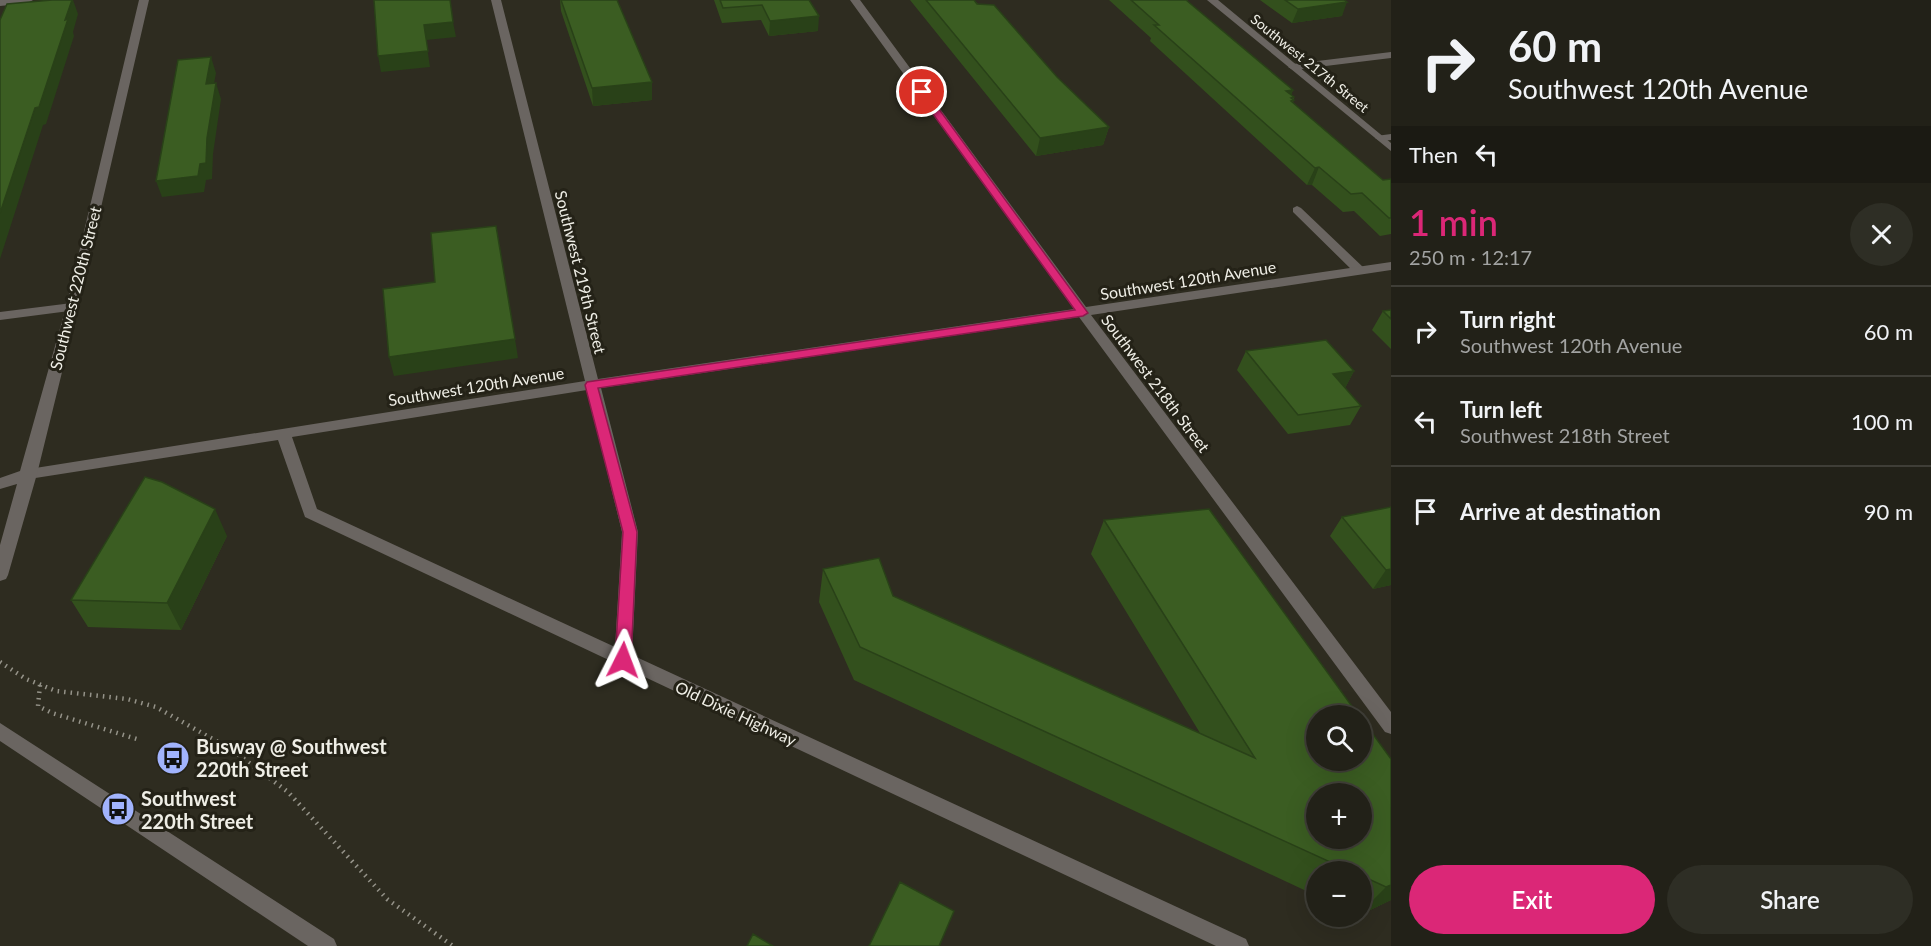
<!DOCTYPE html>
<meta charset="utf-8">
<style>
:root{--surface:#222118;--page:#2e2e25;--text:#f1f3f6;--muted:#a2a3a2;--line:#3f3e37;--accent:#db2777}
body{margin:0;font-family:Lato,sans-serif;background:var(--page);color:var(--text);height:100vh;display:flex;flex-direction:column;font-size:22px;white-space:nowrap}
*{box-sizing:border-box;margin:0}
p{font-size:20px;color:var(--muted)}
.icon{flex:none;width:33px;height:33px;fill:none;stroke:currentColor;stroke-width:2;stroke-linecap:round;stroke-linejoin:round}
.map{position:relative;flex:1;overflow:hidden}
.side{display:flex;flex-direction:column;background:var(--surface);width:540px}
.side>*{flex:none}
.banner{background:#222118;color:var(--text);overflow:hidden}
.buttons{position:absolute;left:1306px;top:705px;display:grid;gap:12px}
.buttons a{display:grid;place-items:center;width:66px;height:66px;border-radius:50%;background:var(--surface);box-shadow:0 6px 24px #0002,0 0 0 2px var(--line);font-size:30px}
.pin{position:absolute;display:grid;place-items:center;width:51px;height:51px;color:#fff;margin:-26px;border:3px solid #fff;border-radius:50%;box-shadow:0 2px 6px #0007}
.me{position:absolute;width:66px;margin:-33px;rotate:3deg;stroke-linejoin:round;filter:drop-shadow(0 0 4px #0008)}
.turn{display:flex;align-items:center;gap:21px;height:126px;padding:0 18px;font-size:27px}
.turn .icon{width:78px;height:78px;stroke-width:2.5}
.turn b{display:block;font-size:42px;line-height:51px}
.then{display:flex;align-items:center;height:57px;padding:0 18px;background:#0003;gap:12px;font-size:22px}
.round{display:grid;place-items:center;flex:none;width:63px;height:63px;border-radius:32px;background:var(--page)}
.head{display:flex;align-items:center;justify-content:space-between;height:102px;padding:0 18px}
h1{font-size:36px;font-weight:600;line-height:45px;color:var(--accent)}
.button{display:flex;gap:12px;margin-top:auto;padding:12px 18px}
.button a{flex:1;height:69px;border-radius:36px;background:var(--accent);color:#fff;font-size:24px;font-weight:600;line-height:69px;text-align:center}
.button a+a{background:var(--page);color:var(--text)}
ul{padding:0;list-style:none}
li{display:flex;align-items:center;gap:18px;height:90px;padding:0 18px;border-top:2px solid var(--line)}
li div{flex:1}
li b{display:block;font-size:22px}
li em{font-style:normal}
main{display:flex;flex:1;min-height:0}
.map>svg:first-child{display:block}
</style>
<main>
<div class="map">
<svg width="1391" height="946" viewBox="0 0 1391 946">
<rect width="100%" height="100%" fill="#2e2c20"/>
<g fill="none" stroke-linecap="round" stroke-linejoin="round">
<path stroke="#959389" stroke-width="4.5" stroke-dasharray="1.5 5" stroke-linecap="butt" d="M0,662L26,679L56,691L127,699L156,707L232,750L288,792L387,899L453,946
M40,685L38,706L52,713L140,740"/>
<path fill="#6a6561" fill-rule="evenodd" d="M1391,52V58L1293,70L1288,67L1293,64Z
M1391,134V140L1380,141L1375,138L1376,136Z
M1297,206L1301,208L1364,268L1366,271L1364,274H1356L1293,212V208Z
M72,303L78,307L77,310L0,320V312Z
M0,723L334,939L337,946H308L0,741Z"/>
<path fill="#6a6561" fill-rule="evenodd" d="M0,0H33L28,3L0,6Z
M491,0H501L598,379L1074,309L850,0H860L1086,307L1391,262V270L1091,315L1391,712V734L1385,732L1079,317L601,388L638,532L632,655L1246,939L1249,946H1216L305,517L278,440L29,479L24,478L21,474L24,470L29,469L585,381ZM587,390L622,532L615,647L317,509L292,437Z
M1207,0H1218L1391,143V151Z"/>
<path fill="#6a6561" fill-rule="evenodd" d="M139,0H149L78,307L37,474L8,575L6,579L0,581V545L17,484L0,489V478L20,471L66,307Z"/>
</g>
<path fill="#33501d" d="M560,0H617L652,82V100L593,106L561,11Z
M714,0H809L818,31L769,36L761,20L722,23Z
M910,0H974L1057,77L1109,127L1103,145L1036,156Z
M1109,0H1188L1187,1L1293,90L1291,95L1294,97L1293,103L1383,180L1391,179V234L1380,236L1354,211L1343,212L1312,185H1307L1150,41L1151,38Z
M1260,0H1344L1342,16L1292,23Z
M1391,310V349L1372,330L1383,311Z
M1246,351L1354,371L1345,388L1361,406L1350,425L1288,434L1237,370Z
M1391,507V585L1373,589L1330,536L1342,517Z
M1104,520L1362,760L1391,900L1362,914V872H1317V896L854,680L819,602L823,569L893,596L1200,733L1091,554Z
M227,536L181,630L88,627L71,600Z"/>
<path fill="#294118" d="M72,0H73L78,14L73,32L74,36L46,124L43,125L0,259V213Z
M1347,2L1342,16L1292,23L1298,9Z
M819,16L818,31L769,36L770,21Z
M453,22L456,37L426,40L430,67L381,72L378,56L424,25Z
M211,57L216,73L211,100L206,84Z
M652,82V100L593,106L592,88Z
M216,83L221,99L213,154L212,179L206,180L204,192L162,197L156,181L200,164L207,138Z
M1293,90L1287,107L1286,91Z
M1109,127L1103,145L1036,156L1040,138Z
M1319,167L1312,185H1307L1315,168Z
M515,339L518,358L394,376L389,357Z
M1354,371L1344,390L1333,374Z
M215,509L227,536L181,630L167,603Z
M1391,569V585L1373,589L1386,570Z
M1391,885V900L1362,914V911L1386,887Z
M954,911L940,946H939Z"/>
<path fill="#3b5d22" stroke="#294118" stroke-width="1.5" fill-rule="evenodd" d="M52,0H72L65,20L68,19L39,107L35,108L0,213V20L7,4Z
M374,0H450L453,22L424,25L428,51L378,56Z
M561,0H617L652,82L592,88Z
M720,0H809L819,16L770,21L762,5L723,8Z
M926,0H974L977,4L994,5L1057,77L1109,127L1040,138Z
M1131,0H1186L1293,90L1286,91L1294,97L1291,98L1294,100L1291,101L1383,180L1391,179V218H1389L1362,193L1351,194L1319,167L1315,168L1154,25H1159Z
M1285,0H1344L1347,2L1298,9Z
M211,57L206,84L216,83L207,138L206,163L200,164L198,176L156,181L178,60Z
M496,226L515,339L389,357L383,289L435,282L431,233Z
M1391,310V319L1383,311Z
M1326,340L1354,371L1333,374L1361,406L1298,415L1246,351Z
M145,477L162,482L215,509L167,603L71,600Z
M1391,507V569L1386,570L1342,517Z
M1209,509L1359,716H1317V760H1362V719L1391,759V885L1386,887L1362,876V872H1352L860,647L823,569L879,558L893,596L1255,758L1104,520ZM1317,794H1362V838H1317Z
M900,882L954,911L939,946H869Z
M753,934L773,946H747Z"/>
<path fill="#db2777" stroke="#8e194d" stroke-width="1.5" d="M922,89L925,90L1088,313L1083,316L598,388L637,532L631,660L628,665L623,667L617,665L615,660L623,532L585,385L587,382L1075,310L917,92Z"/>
<defs>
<g id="bus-disc" transform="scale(1.725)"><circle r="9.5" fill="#a1b3fd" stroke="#242217"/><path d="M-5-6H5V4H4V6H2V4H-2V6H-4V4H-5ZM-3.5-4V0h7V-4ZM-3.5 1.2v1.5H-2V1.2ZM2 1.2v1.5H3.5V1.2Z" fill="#111"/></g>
</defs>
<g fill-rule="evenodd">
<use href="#bus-disc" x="173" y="758"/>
<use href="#bus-disc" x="118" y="809"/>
</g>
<g text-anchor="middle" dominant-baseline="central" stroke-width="6" stroke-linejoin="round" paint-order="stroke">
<g font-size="14" fill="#efeee6" stroke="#242217">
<text transform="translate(1310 63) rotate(39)">Southwest 217th Street</text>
</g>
<g font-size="16" fill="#efeee6" stroke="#242217">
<text transform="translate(581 272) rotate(76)">Southwest 219th Street</text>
<text transform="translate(1188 280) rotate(-9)">Southwest 120th Avenue</text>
<text transform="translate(75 288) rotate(-76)">Southwest 220th Street</text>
<text transform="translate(1156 383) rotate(53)">Southwest 218th Street</text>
<text transform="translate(476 386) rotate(-9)">Southwest 120th Avenue</text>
<text transform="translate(736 713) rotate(25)">Old Dixie Highway</text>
</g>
<g font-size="20" font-weight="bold" fill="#efeee6" stroke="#242217" text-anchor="start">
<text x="196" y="746">Busway @ Southwest<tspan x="196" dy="23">220th Street</tspan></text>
<text x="141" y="798">Southwest<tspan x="141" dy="23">220th Street</tspan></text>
</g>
</g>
</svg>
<div class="buttons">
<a><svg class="icon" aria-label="search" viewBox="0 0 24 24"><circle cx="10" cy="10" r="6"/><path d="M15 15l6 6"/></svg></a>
<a>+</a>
<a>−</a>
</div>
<div class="pin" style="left:922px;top:92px;background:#d93025"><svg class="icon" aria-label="arrive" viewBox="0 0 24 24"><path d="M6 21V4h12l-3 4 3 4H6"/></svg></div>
<svg class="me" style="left:623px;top:660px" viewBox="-20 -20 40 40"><path d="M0-17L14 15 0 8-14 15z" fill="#db2777" stroke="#fff" stroke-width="4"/></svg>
</div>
<section class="side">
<div class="banner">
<div class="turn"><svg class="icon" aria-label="right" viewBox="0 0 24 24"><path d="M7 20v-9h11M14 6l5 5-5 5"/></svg><div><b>60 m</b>Southwest 120th Avenue</div></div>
<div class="then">Then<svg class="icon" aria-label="left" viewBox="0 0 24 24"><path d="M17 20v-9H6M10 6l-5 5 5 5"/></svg></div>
</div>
<div class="head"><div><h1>1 min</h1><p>250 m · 12:17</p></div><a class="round"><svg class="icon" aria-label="close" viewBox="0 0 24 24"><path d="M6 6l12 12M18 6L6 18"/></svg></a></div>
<ul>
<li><svg class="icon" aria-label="right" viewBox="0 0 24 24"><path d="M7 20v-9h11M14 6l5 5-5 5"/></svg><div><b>Turn right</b><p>Southwest 120th Avenue</p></div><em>60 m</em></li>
<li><svg class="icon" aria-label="left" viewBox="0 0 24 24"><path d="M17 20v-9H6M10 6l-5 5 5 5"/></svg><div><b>Turn left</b><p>Southwest 218th Street</p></div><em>100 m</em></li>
<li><svg class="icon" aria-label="arrive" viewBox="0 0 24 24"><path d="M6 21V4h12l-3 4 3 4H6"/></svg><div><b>Arrive at destination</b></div><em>90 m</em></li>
</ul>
<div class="button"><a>Exit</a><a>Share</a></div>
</section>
</main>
